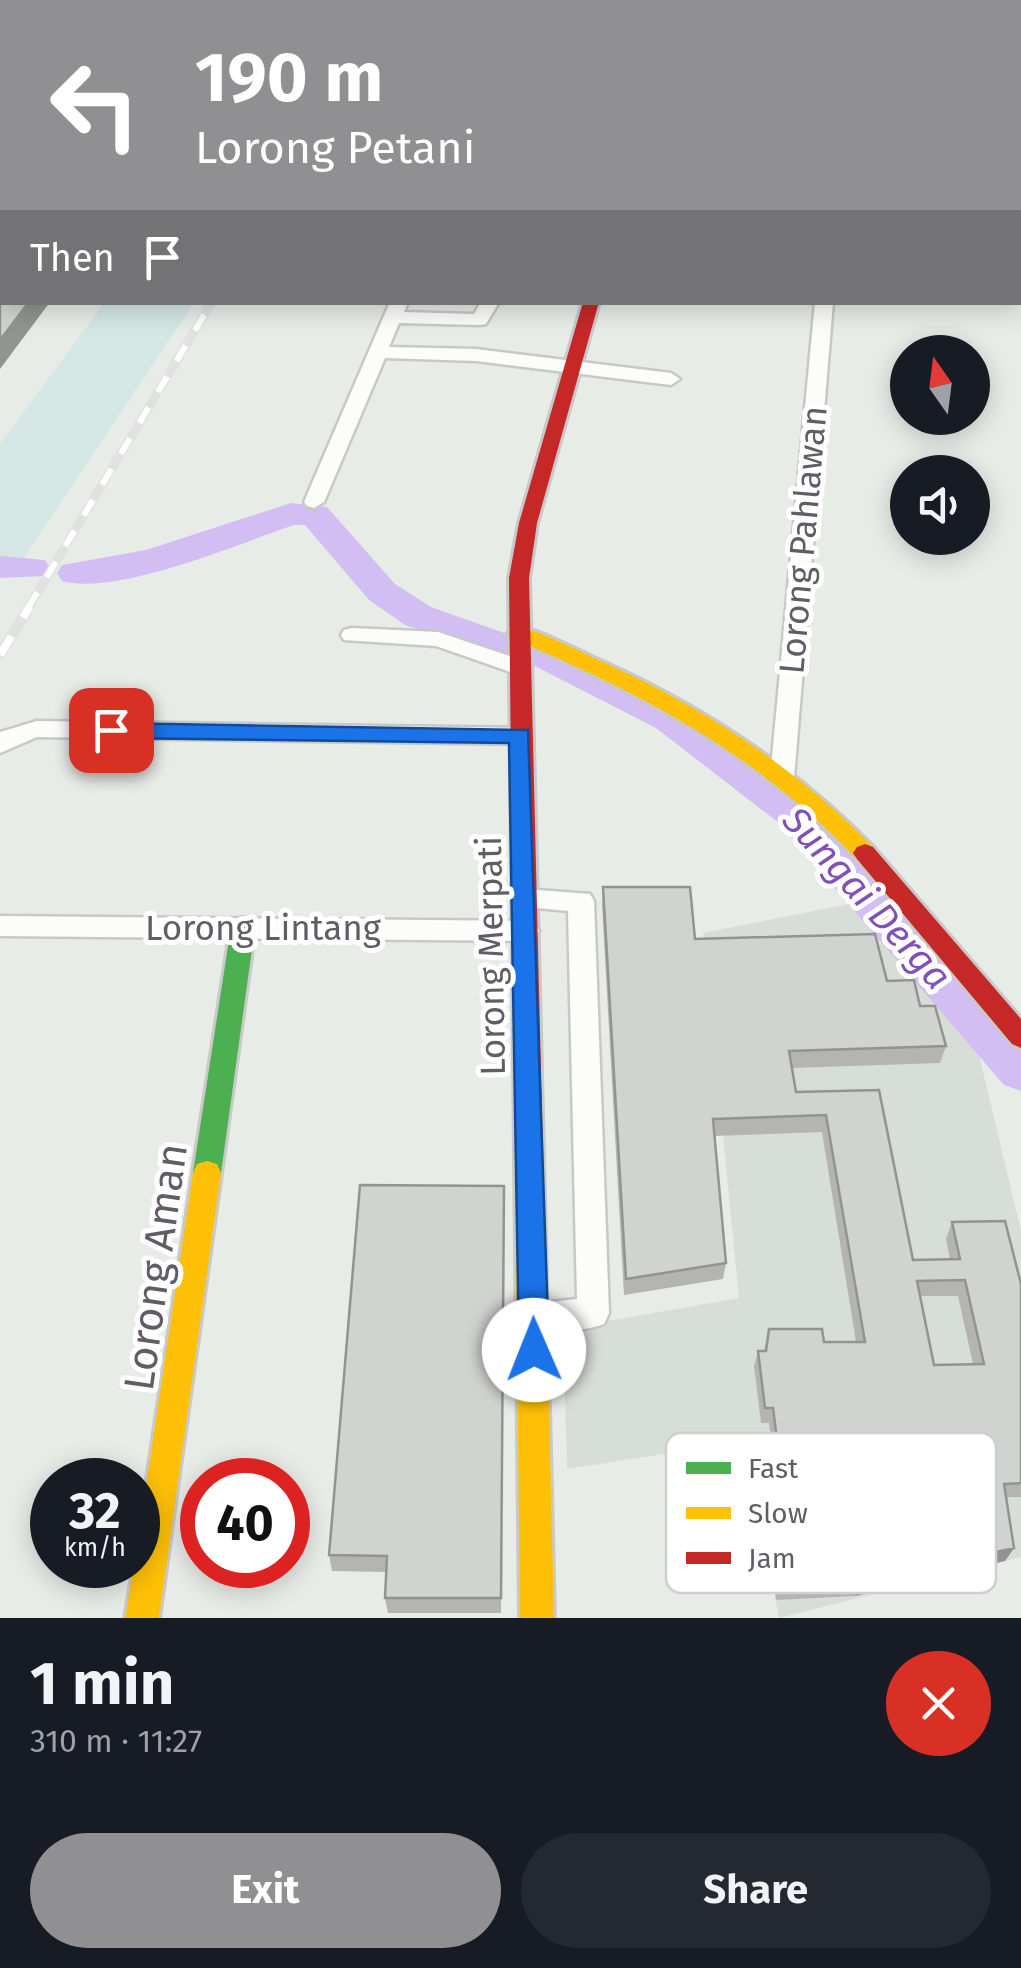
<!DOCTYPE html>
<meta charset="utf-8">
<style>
:root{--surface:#171b24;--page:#242831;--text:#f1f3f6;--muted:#9ea1a6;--accent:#908f92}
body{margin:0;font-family:"Fira Sans",sans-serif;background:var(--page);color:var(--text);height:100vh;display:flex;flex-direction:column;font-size:38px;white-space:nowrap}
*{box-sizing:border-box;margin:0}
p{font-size:32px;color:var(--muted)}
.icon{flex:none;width:55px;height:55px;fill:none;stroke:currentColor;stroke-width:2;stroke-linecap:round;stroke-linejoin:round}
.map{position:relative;height:1618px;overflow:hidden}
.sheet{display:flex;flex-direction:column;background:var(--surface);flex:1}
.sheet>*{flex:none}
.top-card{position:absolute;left:0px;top:0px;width:1022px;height:305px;box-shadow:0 5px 25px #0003;background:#908f92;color:#fff;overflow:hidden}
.needle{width:65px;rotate:346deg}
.controls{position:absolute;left:890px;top:335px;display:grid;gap:20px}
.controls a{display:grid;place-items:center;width:100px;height:100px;border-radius:50%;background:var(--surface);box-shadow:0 5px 25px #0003;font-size:50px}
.speed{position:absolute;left:30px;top:1458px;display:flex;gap:20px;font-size:50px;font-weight:700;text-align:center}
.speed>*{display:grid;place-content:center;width:130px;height:130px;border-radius:50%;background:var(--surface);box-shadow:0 5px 25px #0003;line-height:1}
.speed small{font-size:25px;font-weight:400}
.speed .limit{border:15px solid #d22;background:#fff;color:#111}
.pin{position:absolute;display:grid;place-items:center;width:85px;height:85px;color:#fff;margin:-42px;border-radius:20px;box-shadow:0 5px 15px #0006}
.me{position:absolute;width:110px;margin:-55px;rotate:359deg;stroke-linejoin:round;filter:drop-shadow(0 0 8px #0008)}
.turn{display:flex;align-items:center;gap:35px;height:210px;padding:0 30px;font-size:45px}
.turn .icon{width:130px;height:130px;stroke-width:2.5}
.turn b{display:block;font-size:70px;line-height:85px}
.then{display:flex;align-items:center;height:95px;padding:0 30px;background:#0003;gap:20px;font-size:38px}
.round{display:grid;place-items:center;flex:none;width:105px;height:105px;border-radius:52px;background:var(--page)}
.overview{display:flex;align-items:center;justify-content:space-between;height:170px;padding:0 30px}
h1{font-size:60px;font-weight:700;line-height:75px}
.action{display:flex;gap:20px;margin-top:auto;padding:20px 30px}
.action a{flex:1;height:115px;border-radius:60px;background:var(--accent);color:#fff;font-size:40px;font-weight:700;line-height:115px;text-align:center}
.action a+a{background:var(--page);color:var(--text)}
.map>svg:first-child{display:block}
</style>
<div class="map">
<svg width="1021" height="1618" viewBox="0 0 1021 1618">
<rect width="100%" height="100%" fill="#e8ece7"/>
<path fill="#d7ddd7" d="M864,901L971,1021L1021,1231V1557L779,1618L747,1441L567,1469L563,1329L739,1298L703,933Z"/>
<path fill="#d4e7e4" d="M105,302L194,303L19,565L0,564V444Z"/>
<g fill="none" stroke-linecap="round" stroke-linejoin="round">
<path fill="#d2bef2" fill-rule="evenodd" d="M291,503L327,507L395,584L431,607L521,639L526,647L541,640L555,644L684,708L809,801L1021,1036V1091L1004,1085L779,823L656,728L527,662L522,654L507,661L405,625L369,600L305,525H294C238,544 117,596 62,581L57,573L62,565L146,550Z
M0,556L45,560L50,568L45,576L0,578Z"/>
<g stroke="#c7c9c7" stroke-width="5">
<path id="street" d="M1020,72H1021V80H1020Z
M1020,107H1021V115H1020Z
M2,139V152L0,153V140Z
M390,302H408L404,312L474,314L481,302H499L486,324L480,325L399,323L389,347L476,349L671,373L680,379L671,385L476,361L385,358L324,502L314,508L307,506L304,502Z
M815,302H833L794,778L782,787L770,778Z
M352,628L438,632L527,662L530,667L519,675L436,646L344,640L341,635L344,630Z
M37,721L520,728L532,736L520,744L37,737L0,753V732Z
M525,889L590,894L594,901L609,1313L604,1324C582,1332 544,1335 522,1327L517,1316L522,1305L577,1299L568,911L516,906L512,899L516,892Z
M0,916L526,921L535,924L539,931L535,938L526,941L0,936Z"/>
</g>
<g stroke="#c8c9c8" stroke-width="6">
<path id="fast" d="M0,167H2V175H0Z
M243,918L252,920L255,927L221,1173L217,1182L207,1185L197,1182L193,1173L231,927L234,920Z"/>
</g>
<g stroke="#c8c9c8" stroke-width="6">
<path id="slow" d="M1020,190H1021V198H1020Z
M518,626C547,634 575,649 603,662C705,708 795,767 873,847L877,853L873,859H857C756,754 644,694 511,638L508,633Z
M529,1142L539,1146L543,1154L554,1618H520L515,1154L519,1146Z
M207,1161L217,1164L221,1173L159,1618H125L134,1565H138V1539L193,1173L197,1164Z"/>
</g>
<g stroke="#c8c9c8" stroke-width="6">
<path id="jam" d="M583,302H599L537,523L529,578L543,1154L539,1162L529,1166L519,1162L515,1154L509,578L519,523Z
M865,844L873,847L1021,1019V1048L1012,1044L857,859L853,853L857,847Z"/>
</g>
<use href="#street" fill="#fcfcfb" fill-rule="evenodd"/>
<use href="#fast" fill="#4caf50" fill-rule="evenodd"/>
<use href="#slow" fill="#ffc107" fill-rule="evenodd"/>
<use href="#jam" fill="#c62828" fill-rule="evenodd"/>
<g stroke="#e0e1e0" stroke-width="9">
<path id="rail-far1" d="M28,608L212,302"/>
</g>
<g stroke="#e0e1e0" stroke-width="11">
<path id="rail" d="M0,655L30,606"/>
</g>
<use href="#rail-far1" stroke="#fff" stroke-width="6" stroke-dasharray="18" stroke-linecap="butt"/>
<use href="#rail" stroke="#fff" stroke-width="8" stroke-dasharray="22" stroke-linecap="butt"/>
</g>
<path fill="#b4b5b3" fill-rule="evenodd" d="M603,887L695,939L887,981L920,1006L946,1046L940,1063L792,1068L796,1092L879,1090L913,1260L950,1259L946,1239L952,1222L1021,1284V1497H1007L1014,1548L1005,1561L855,1596L776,1600L772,1563L777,1550H785L769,1423H761L754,1366L758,1351H764L769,1329L824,1342H856L822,1132L714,1136L726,1263L723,1279L624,1295L602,905ZM920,1296H958L973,1364L934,1365Z
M504,1186L501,1613H388L385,1598L386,1572L332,1571L329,1555Z"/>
<path fill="#929492" d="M0,0H72L66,2H2V26L0,27Z
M29,302H50L0,369V340Z
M1014,1548L1005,1561L855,1596L861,1583Z"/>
<path fill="#d1d3d0" stroke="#929492" stroke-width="2.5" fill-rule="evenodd" d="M2,183V302H29L0,340V184Z
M603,887H690L695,939L875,934L887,981L914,980L920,1006H935L946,1046L789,1051L796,1092L879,1090L913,1260L960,1259L952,1222L1005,1221L1021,1284V1483L1004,1484L1014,1548L861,1583L781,1587L777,1550H791L773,1408H765L758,1351H766L769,1329H822L824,1342H865L826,1115L713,1119L726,1263L626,1279ZM965,1280L984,1364L934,1365L917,1281Z
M360,1185L504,1186L501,1598H385L387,1556L329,1555Z"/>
<path fill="#1a73e8" stroke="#114b97" stroke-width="2.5" d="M111,723L528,730L549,1350L544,1360L534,1364L523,1360L519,1350L509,743L111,738L100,730Z"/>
<g text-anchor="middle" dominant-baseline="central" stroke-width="10" stroke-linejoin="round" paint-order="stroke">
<g font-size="35" fill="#605d64" stroke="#fff">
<text transform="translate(803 540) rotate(-85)">Lorong Pahlawan</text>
<text x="263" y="928">Lorong Lintang</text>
<text transform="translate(491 956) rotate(-91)">Lorong Merpati</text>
</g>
<g font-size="38" font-style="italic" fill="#8150b8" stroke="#fff">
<text transform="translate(867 898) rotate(48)">Sungai Derga</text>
</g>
<g font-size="42" fill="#605d64" stroke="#fff">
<text transform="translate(156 1267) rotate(-82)">Lorong Aman</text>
</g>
</g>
<rect x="666" y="1433" width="330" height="160" rx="15" fill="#fff" stroke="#cfced0" stroke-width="2.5"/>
<rect x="686" y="1462" width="45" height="12" fill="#4caf50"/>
<rect x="686" y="1507" width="45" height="12" fill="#ffc107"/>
<rect x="686" y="1552" width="45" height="12" fill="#c62828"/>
<g font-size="28" fill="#605d64">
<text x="748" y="1478">Fast</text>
<text x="748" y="1523">Slow</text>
<text x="748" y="1568">Jam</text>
</g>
</svg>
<div class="controls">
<a><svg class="needle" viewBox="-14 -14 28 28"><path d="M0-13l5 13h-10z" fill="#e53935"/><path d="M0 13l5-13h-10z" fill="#9ea1a6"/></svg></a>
<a><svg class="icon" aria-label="sound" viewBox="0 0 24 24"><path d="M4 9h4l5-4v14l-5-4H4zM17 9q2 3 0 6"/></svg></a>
</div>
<div class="speed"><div>32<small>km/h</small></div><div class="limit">40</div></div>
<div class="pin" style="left:111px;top:730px;background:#d93025"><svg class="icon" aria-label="arrive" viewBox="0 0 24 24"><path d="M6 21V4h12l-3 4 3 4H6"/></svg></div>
<svg class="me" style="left:534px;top:1350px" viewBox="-20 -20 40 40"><circle r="19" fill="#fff"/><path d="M0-13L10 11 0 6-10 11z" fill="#1a73e8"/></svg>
<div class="top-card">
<div class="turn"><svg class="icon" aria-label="left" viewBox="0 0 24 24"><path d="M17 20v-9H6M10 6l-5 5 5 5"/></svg><div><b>190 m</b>Lorong Petani</div></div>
<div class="then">Then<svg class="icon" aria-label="arrive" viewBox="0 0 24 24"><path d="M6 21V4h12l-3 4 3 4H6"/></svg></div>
</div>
</div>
<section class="sheet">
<div class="overview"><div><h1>1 min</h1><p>310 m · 11:27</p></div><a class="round" style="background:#d93025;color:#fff"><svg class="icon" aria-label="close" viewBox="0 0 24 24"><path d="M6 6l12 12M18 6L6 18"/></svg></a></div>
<div class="action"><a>Exit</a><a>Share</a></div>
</section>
